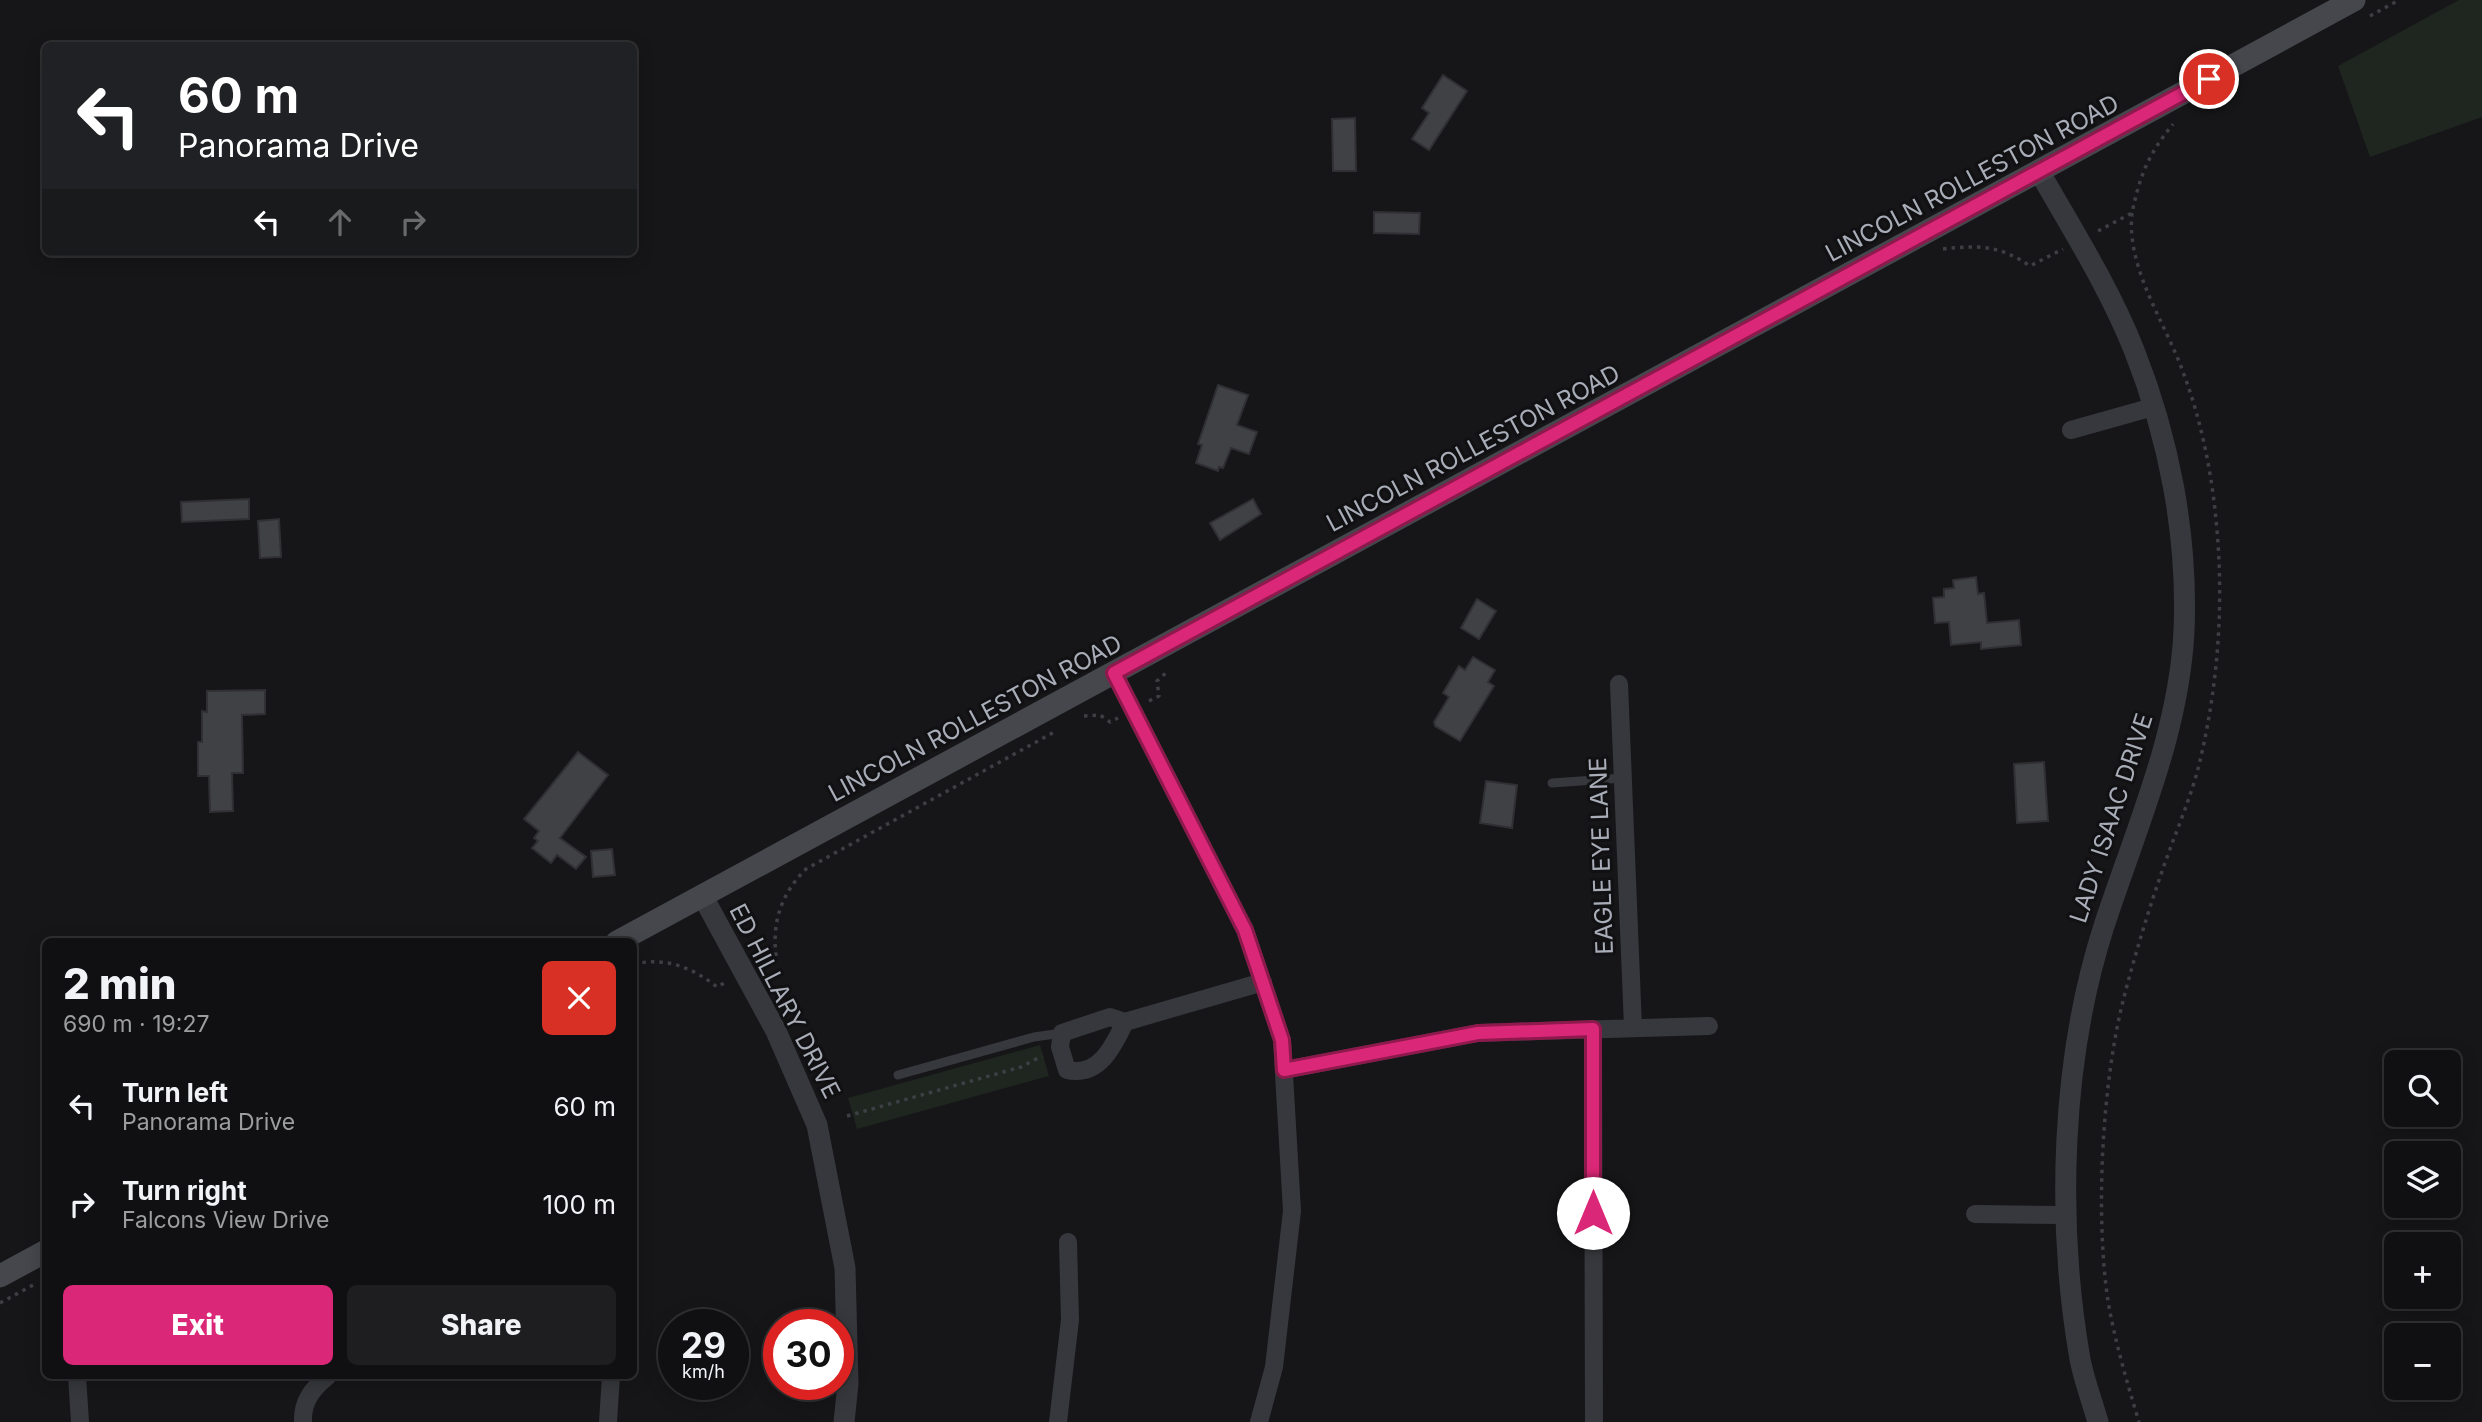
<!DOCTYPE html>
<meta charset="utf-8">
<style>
:root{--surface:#101012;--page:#1e1e20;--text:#f1f3f6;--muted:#9c9d9f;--line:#303032;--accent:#db2777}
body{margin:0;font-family:Inter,sans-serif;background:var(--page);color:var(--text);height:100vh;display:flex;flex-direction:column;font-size:26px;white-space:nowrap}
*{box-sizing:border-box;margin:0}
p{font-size:23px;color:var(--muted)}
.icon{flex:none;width:38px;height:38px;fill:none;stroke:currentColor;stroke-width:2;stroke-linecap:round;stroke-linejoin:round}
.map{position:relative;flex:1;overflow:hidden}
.sheet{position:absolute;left:42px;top:938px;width:595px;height:441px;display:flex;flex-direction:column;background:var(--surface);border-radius:10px;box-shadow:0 4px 18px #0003,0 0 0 2px var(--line)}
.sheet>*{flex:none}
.hud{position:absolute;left:42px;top:42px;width:595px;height:214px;border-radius:10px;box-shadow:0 4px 18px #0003,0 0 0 2px var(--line);background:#202124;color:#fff;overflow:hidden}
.fabs{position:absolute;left:2384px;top:1050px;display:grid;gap:14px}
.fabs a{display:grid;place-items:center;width:77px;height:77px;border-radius:10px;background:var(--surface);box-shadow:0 4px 18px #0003,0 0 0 2px var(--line);font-size:35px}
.speed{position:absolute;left:658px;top:1309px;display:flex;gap:14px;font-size:35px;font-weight:700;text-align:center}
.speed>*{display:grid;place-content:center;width:91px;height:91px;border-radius:50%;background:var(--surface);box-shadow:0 4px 18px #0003,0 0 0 2px var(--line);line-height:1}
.speed small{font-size:18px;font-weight:400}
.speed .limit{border:10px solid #d22;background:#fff;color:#111}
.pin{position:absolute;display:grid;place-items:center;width:60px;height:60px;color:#fff;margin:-30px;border:4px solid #fff;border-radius:50%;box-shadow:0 2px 7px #0007}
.me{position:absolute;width:77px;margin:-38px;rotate:0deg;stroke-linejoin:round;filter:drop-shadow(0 0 5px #0008)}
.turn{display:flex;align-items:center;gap:24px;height:147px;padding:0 21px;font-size:32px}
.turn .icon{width:91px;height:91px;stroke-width:2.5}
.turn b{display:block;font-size:49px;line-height:60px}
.lanes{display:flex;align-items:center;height:66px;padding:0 21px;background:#0003;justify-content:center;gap:35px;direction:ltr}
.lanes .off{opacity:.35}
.round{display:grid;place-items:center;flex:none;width:74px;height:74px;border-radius:10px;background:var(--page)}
.head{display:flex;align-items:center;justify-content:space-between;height:119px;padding:0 21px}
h1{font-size:42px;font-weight:800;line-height:52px}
.action{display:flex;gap:14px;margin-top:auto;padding:14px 21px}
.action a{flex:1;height:80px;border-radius:10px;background:var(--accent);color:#fff;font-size:28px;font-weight:800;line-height:80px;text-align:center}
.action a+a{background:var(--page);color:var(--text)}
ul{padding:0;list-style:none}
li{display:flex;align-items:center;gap:21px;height:98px;padding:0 21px}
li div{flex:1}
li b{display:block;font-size:26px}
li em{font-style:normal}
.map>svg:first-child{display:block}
</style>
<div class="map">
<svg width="2482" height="1422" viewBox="0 0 2482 1422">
<rect width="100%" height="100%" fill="#161618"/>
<path fill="#1e261f" d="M2459,0H2482V117L2370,157L2338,66Z
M1040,1045L1049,1076L857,1129L848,1098Z"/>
<path fill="#404145" stroke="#303034" stroke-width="2" d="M1443,75L1467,91L1429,150L1412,139L1429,113L1422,108Z
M1355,118L1356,171H1333L1332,119Z
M1374,212L1420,213L1419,234L1374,233Z
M1218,385L1248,395L1237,425L1257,432L1249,454L1231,448L1223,468L1219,467L1218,471L1196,463L1202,445L1198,444Z
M249,499V519L182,522L181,502Z
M1253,499L1261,514L1220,540L1210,523Z
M279,519L281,557L260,558L258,521Z
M1976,577L1978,594L1984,593L1987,623L2019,620L2021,645L1981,649V642L1951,645L1949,622L1935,623L1933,598L1944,597V589L1954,588L1953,580Z
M1477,599L1496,611L1479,639L1461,628Z
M1473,657L1495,670L1488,682L1494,686L1460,741L1435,726L1434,722L1449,697L1443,693L1459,666L1465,670Z
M265,690V714L242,715L243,773H232L233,811L210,812L209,776H198V742H202V711L207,712V691Z
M578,752L608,775L560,838L586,857L576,869L557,855L551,863L532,848L538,841L534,838L539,831L524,819Z
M2044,762L2048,821L2017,823L2014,764Z
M1486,781L1517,785L1512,828L1480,823Z
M612,849L615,875L593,877L591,851Z"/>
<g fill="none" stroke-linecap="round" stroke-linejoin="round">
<path stroke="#3d3f44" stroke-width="3.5" stroke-dasharray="3.5 5" stroke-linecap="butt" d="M2370,16L2399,0
M2132,213C2126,268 2165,322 2183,372C2206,433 2216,497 2219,561C2222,630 2215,699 2199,765C2191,797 2177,829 2166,860C2150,905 2136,951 2124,997C2102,1082 2095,1215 2108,1301C2115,1342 2127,1382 2139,1422
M2098,231L2132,213C2140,175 2148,155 2173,124
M1943,249C1979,245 1999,245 2030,266L2063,249
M1149,701L1159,696L1157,681L1168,671
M1084,716L1100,715L1110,722L1118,718
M634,964C665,957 692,967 717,987L726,982
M761,964L776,956C772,922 781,894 806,869L1056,731
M847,1116L1021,1067L1042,1056
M0,1303L35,1284"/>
<path stroke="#37383d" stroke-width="9" d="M1552,783L1623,778
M898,1075L1034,1037L1062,1033"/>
<path stroke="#37383d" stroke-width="18" d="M2071,430L2153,407
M1114,673L1245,930L1282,1040L1292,1211L1274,1367L1259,1422
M1619,684L1633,1027
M1125,1022C1113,1047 1099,1077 1067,1070L1060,1047L1062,1033L1110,1017L1125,1022L1263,982
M1593,1029L1594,1422
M1284,1070L1478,1033L1709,1026
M1975,1214L2066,1215
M77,1376L80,1422
M303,1422C302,1401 313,1388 328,1376
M608,1422L611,1376
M1058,1422L1070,1320L1068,1242"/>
<path stroke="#37383d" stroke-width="21" d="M2039,171C2072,229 2109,287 2134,350C2169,438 2188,535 2184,631C2179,734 2136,828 2104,926C2061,1059 2056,1221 2080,1359C2084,1380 2092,1401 2098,1422
M702,895L776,1031L817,1125L845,1268L848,1384L844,1422"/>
<path stroke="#45474d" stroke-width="23" d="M617,942L2354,0
M0,1276L46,1251"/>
</g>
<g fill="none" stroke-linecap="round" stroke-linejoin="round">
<g stroke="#8e194d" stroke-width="18">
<path id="route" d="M1593,1213V1029L1478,1033L1284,1070L1282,1040L1245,930L1114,673L2209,79"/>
</g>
<use href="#route" stroke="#db2777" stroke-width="12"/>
</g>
<g text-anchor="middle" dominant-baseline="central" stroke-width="6" stroke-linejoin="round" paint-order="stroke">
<g font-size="24" fill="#a8adb8" stroke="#111113">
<text transform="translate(1972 178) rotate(-28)">LINCOLN ROLLESTON ROAD</text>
<text transform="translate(1473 448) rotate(-28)">LINCOLN ROLLESTON ROAD</text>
<text transform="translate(975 718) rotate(-28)">LINCOLN ROLLESTON ROAD</text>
<text transform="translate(2111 818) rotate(-72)">LADY ISAAC DRIVE</text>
<text transform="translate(1601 856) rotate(-92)">EAGLE EYE LANE</text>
<text transform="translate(785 1001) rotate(63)">ED HILLARY DRIVE</text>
</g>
</g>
</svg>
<div class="fabs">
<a><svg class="icon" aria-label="search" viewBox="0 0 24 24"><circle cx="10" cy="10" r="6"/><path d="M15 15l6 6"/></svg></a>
<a><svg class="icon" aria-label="layers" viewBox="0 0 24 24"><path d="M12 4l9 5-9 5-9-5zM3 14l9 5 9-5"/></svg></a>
<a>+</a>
<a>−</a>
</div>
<div class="speed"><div>29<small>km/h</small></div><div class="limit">30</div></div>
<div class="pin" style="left:2209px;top:79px;background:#d93025"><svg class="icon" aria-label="arrive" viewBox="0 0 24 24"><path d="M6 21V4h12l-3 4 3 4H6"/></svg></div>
<svg class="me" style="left:1593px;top:1213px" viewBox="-20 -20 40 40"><circle r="19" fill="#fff"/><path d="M0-13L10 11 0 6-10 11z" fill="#db2777"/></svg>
<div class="hud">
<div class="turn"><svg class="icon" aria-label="left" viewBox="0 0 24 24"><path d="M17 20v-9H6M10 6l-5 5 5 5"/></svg><div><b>60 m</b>Panorama Drive</div></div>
<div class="lanes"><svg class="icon" aria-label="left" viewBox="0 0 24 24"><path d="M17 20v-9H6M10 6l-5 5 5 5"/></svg><svg class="icon off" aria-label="ahead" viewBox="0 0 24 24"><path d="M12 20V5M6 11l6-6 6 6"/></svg><svg class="icon off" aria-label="right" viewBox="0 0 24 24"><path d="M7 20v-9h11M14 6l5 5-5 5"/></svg></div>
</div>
<section class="sheet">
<div class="head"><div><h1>2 min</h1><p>690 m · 19:27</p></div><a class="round" style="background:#d93025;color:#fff"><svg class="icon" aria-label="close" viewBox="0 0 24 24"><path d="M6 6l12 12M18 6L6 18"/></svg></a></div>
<ul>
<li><svg class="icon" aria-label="left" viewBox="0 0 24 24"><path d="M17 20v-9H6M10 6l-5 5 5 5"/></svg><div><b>Turn left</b><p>Panorama Drive</p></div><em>60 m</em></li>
<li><svg class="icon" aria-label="right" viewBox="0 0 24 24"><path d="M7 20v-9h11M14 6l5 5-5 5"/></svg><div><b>Turn right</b><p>Falcons View Drive</p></div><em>100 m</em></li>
</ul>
<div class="action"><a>Exit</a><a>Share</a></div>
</section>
</div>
